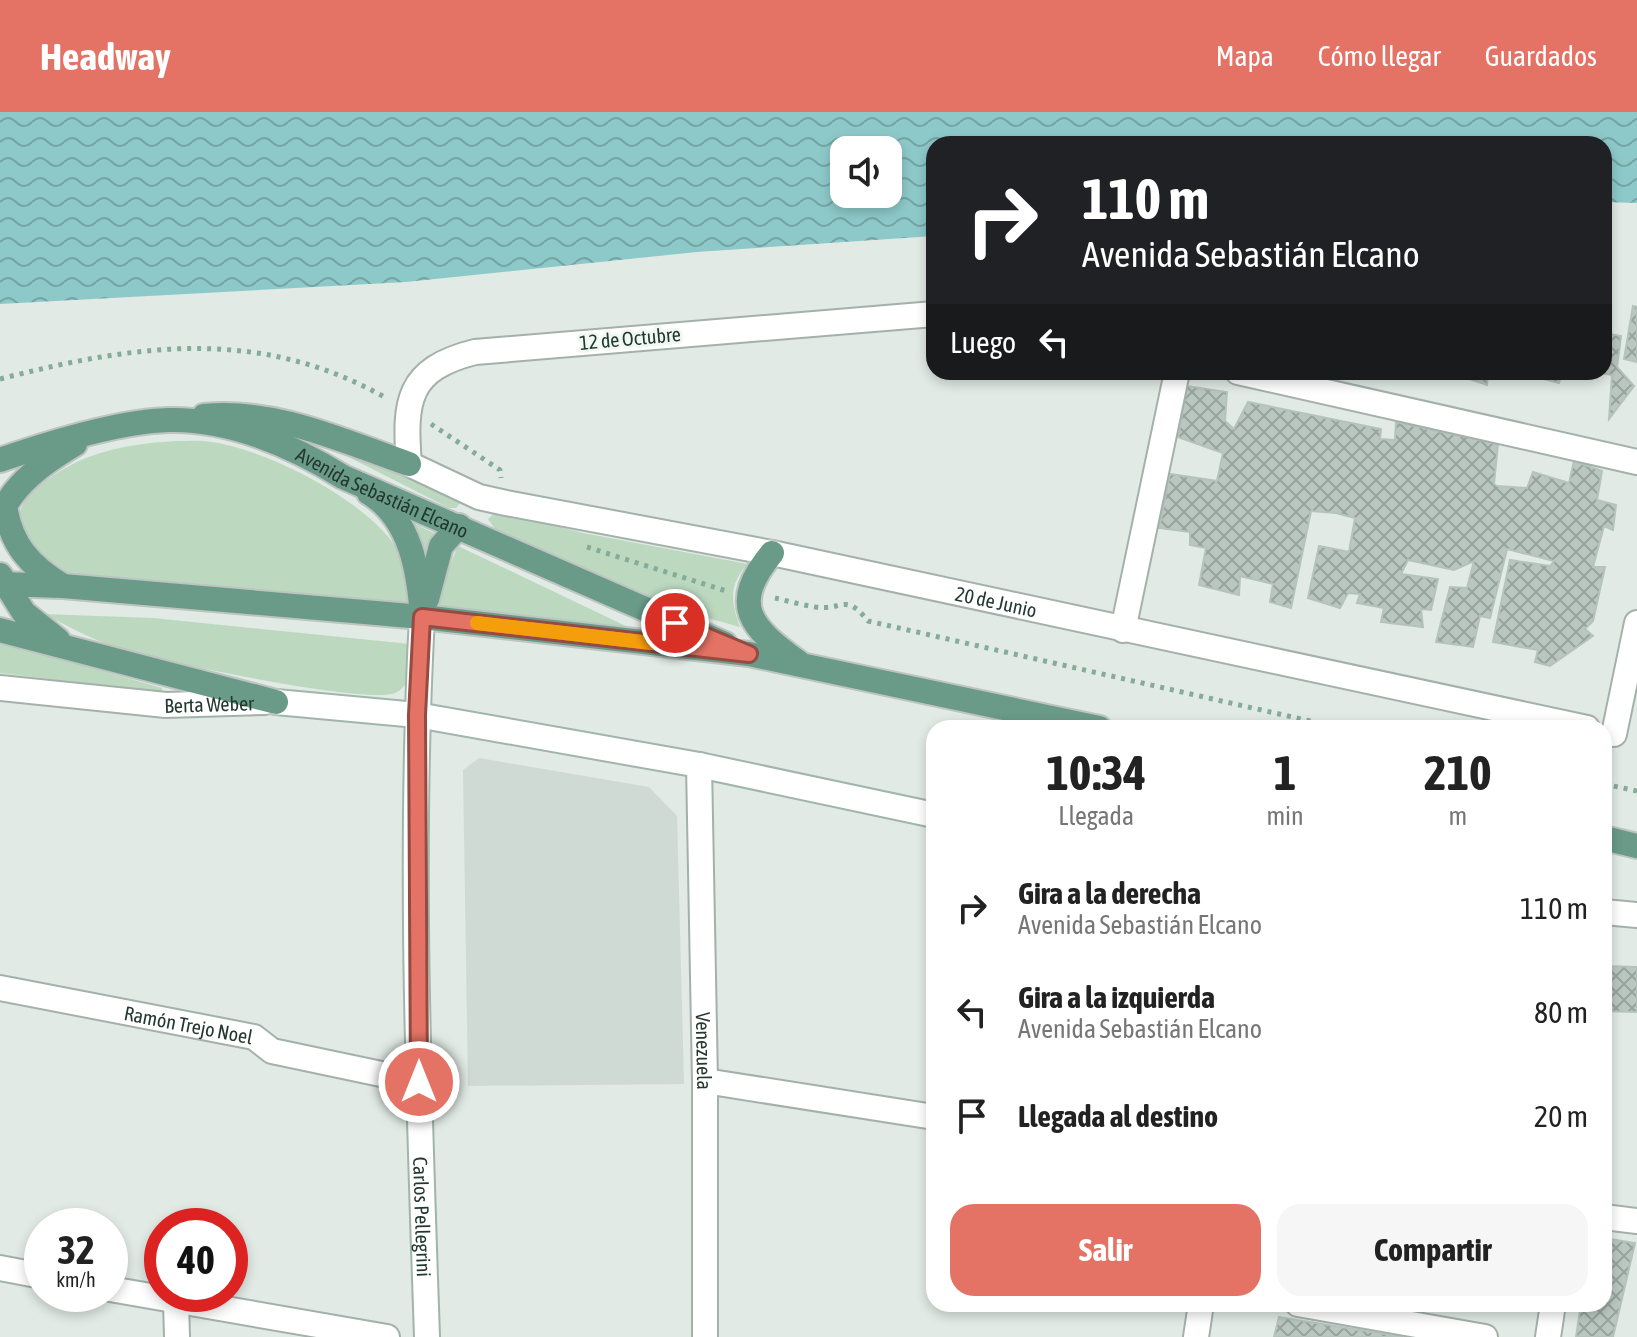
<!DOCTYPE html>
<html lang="es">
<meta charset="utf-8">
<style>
:root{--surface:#fff;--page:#f6f6f6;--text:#222;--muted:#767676;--accent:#e47365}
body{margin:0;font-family:"Asap Condensed",sans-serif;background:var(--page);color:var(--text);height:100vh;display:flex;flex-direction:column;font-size:30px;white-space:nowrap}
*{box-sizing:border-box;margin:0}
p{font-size:26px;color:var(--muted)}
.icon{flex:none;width:44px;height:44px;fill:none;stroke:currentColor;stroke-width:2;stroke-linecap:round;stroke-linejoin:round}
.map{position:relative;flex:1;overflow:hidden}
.drawer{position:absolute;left:926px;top:608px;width:686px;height:592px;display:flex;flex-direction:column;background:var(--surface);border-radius:24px;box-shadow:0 4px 12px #0003}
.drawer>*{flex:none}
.hud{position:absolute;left:926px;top:24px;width:686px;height:244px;border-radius:24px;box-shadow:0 4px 12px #0003;background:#202124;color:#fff;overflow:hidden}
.controls{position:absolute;left:830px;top:24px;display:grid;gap:16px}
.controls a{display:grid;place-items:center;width:72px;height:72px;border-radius:16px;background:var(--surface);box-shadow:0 4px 12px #0003;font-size:40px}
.speed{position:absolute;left:24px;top:1096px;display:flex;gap:16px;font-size:40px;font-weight:700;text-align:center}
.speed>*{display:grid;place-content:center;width:104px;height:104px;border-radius:50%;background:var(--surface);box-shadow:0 4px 12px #0003;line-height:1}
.speed small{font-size:20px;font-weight:400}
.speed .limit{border:12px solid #d22;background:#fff;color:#111}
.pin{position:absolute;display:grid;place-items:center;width:68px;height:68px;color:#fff;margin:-34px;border:4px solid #fff;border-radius:50%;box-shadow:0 2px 8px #0007}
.me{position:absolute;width:88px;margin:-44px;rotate:0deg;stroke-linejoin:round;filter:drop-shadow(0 0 6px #0008)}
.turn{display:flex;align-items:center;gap:28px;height:168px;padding:0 24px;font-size:36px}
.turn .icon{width:104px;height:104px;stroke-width:2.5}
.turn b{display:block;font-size:56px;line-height:68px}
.then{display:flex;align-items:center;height:76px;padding:0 24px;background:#0003;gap:16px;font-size:30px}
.eta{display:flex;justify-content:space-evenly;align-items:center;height:136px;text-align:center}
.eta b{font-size:48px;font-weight:700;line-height:56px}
.cta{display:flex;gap:16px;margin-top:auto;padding:16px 24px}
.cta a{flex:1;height:92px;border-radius:24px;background:var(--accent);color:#fff;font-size:32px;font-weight:700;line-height:92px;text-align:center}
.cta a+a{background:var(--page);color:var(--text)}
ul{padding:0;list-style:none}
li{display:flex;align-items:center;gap:24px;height:104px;padding:0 24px}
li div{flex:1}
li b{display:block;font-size:30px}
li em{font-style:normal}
header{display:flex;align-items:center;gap:48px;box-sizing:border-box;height:112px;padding:0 40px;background:var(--accent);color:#fff}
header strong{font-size:38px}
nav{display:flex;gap:44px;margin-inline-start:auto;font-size:28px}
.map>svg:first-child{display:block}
</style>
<header>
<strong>Headway</strong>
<nav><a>Mapa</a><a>Cómo llegar</a><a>Guardados</a></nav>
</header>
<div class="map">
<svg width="1637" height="1225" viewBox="0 0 1637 1225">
<defs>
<pattern id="water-waves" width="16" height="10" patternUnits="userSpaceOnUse" patternTransform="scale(2)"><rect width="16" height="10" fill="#8ec9ca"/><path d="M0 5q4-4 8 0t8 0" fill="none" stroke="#74a4a4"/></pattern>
<pattern id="building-cross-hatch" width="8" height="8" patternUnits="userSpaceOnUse" patternTransform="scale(2)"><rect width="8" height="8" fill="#bac7c0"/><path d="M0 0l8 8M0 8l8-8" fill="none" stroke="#97a39c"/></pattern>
</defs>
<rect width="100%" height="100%" fill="#e1eae5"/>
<path fill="#cfdad4" d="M479,646L649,675L677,704L684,972L468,974L463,658Z"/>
<path fill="#bcd9c0" d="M175,329C187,329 200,328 212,330C268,338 378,393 402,446C408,460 408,480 411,495L67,463L33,446C29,435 18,417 19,406C19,394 30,382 38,375C78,341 124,332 175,329Z
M331,336L383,352L460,385V391L456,396H449Z
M497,399L583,421L748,452C728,472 731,491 740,515L654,491L497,420L488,407Z
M402,406L440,424L427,450Z
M458,434L651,526L433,495Z
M44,502L153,506L410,532C410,549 414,573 395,581C367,593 153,548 116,535C91,527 67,514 44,502Z
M0,530L162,576V581L0,561Z"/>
<path fill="url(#water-waves)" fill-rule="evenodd" d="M0,0H1637V91L1604,90V32H934V124L697,140L406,170L0,192ZM844,38H888V82H844Z"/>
<path fill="url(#building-cross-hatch)" stroke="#b4c3bb" stroke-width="2" d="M1633,194L1637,195V250L1624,247Z
M1604,221L1621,224L1617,255L1634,274L1609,307L1612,263L1596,260H1604Z
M1448,260H1488L1487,273Z
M1517,260H1562L1559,271Z
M1187,274L1227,280L1225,309L1234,317L1248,290L1381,317L1380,327L1395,328L1396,310L1498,332L1494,372L1497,374L1527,376L1533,360L1569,371L1574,349L1602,359L1597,388L1616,393L1613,418L1604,414L1593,455H1605L1593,509L1585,517L1593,524L1550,554L1535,550L1538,538L1493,530L1510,448L1550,454L1554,449L1507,437L1490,506L1480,504L1473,535L1436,530L1450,475L1467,476L1474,449L1454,458L1408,448L1401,462L1438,467L1431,498L1421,497L1423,515L1381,510L1384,496L1357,491L1360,482L1348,481L1340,496L1308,486L1319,434L1349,440L1355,406L1336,401L1311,399L1291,496L1270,490L1273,472L1240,464L1239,483L1199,473L1206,436L1190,433V420L1159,416L1170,362L1217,369L1223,341L1178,325Z
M1604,854L1637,855V900L1604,899Z
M1604,1126L1635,1131L1613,1225H1576L1581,1192H1604Z
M1279,1205L1403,1225H1274Z"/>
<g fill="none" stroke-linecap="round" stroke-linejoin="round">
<g stroke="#a4b1ab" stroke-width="28">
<g id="street">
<path id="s1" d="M934,202L475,240C407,257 404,289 409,352L479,385L506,391L772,441L1587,616"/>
<path d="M1238,260L1637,350"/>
<path d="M1123,518L1177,260"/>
<path id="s2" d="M0,576L166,593L265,590"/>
<path d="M1614,622L1637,511"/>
<path id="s3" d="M699,653L705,969V1225"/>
<path d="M1604,800L1637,803"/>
<path id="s4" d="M0,876L254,925L272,939L419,970"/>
<path d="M705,969L934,1005"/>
<path d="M1604,1105L1637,1109"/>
<path d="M0,1156L42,1164"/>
<path d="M110,1177L387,1225"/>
<path d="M176,1190L177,1225"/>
<path d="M1298,1192L1485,1225"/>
<path d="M1196,1225L1201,1192"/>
<path d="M1548,1225L1553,1192"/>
</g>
</g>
<g stroke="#a1b5ab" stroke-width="28">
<g id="secondary">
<path id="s5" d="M422,505C409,744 419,986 427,1225"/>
<path d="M276,590L417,603L699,653L934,703"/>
</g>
</g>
<g stroke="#bdc4c1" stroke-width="28">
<g id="primary">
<path d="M204,304C276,297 342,329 409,352"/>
<path id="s6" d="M0,348C49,331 116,310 168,308C229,306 293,334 343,365L725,532"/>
<path d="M369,381C411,406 419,461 422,505"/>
<path d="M5,394C11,433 30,454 63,474"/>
<path d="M0,404C14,371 45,350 75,332"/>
<path d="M772,441C729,493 750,515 798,550"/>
<path d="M0,463L24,501L58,528"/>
<path d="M0,472L63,474L422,505L749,542L1099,616"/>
<path d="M427,487L441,434L459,414"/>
<path d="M0,518L276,590"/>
<path d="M1604,726L1637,734"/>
</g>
</g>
<path stroke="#85ab99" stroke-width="5" stroke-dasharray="4 6" stroke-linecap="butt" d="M0,267C137,232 260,214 388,287
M431,312L500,358L501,366
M587,435L726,479
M775,486C788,489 802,493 815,495C843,499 845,480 868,509L1341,616
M1604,672L1637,679"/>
<use href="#street" stroke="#fff" stroke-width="24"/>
<use href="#secondary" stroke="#fff" stroke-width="24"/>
<use href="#primary" stroke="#6a9b88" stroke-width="24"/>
</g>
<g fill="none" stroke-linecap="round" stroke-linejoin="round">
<g stroke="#944b42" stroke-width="20">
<path id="route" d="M419,970L417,603L422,505L749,542L675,511"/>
</g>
<use href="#route" stroke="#e47365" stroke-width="14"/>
<path stroke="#f59e0b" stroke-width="14" d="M477,511L651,531"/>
</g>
<g text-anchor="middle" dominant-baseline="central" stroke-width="6" stroke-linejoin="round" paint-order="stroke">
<g font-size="20" fill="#233930" stroke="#f1f7f3">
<text transform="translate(630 226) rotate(-5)">12 de Octubre</text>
<text stroke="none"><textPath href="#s6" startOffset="402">Avenida Sebastián Elcano</textPath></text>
<text stroke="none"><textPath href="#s1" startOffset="1214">20 de Junio</textPath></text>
<text stroke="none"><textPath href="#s2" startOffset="210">Berta Weber</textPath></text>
<text stroke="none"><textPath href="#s4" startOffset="192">Ramón Trejo Noel</textPath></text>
<text stroke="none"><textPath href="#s3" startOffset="286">Venezuela</textPath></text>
<text stroke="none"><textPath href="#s5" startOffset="600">Carlos Pellegrini</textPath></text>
</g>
</g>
</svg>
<div class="controls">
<a><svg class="icon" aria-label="sound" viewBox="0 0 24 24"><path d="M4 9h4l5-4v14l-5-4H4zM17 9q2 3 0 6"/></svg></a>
</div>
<div class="speed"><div>32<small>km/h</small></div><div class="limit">40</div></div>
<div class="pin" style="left:675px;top:511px;background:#d93025"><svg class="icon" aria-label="arrive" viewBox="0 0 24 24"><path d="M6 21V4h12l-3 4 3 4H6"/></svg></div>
<svg class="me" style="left:419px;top:970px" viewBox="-20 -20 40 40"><circle r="17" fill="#e47365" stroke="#fff" stroke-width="3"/><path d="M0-11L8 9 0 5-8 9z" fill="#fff"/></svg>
<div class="hud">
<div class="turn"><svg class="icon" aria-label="right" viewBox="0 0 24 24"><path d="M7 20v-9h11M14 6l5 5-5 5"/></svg><div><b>110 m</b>Avenida Sebastián Elcano</div></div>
<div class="then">Luego<svg class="icon" aria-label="left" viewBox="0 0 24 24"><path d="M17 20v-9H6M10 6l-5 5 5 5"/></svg></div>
</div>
<section class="drawer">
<div class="eta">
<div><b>10:34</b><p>Llegada</p></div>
<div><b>1</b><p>min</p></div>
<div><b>210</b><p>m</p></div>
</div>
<ul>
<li><svg class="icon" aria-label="right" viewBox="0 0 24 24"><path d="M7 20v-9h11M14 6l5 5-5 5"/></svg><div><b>Gira a la derecha</b><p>Avenida Sebastián Elcano</p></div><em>110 m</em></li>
<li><svg class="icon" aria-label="left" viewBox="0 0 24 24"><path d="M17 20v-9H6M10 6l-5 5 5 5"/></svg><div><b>Gira a la izquierda</b><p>Avenida Sebastián Elcano</p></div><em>80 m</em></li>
<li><svg class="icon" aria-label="arrive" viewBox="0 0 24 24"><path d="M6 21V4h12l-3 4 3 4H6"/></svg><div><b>Llegada al destino</b></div><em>20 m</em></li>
</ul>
<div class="cta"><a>Salir</a><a>Compartir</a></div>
</section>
</div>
